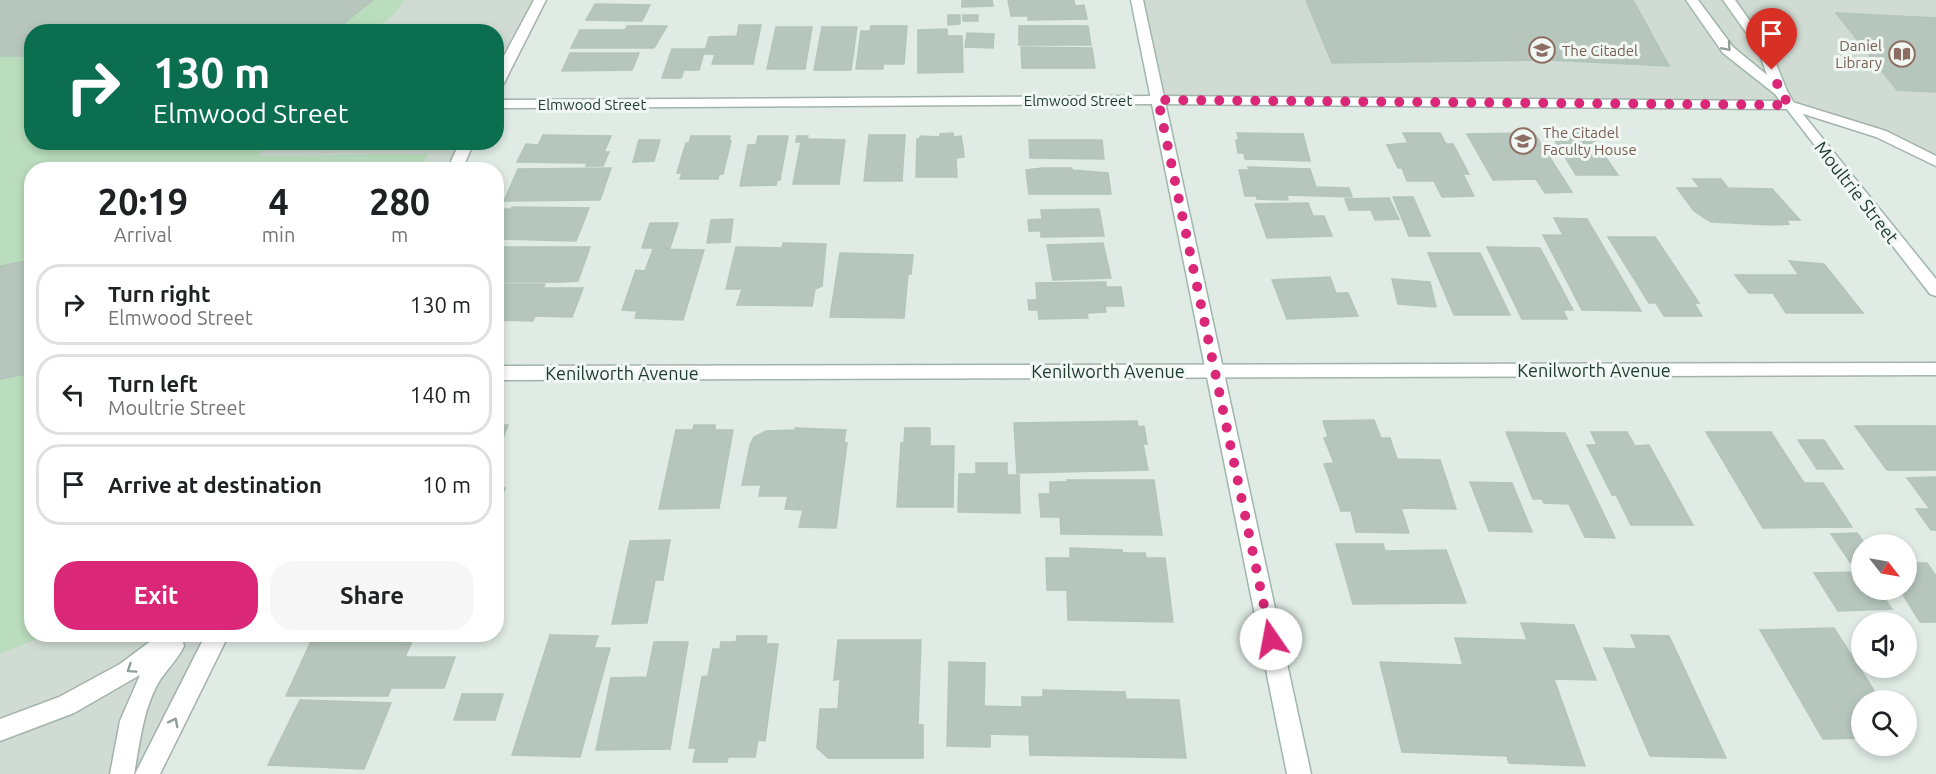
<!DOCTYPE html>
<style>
:root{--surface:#fff;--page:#f6f6f6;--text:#202124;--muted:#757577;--line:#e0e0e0;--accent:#db2777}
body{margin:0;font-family:Ubuntu,sans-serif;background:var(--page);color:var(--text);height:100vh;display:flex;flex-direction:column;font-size:22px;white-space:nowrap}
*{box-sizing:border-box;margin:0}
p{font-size:20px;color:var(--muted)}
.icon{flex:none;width:33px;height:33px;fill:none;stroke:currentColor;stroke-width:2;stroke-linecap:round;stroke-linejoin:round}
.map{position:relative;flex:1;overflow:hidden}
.details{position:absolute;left:24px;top:162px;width:480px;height:480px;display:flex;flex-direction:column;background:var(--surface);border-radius:24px;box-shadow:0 3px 9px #0003}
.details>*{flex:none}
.top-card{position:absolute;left:24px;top:24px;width:480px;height:126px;border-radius:24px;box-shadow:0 3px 9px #0003;background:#0b6e4f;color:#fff;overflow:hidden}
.needle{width:39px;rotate:121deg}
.controls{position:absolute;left:1851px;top:534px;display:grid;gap:12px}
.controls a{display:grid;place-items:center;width:66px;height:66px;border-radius:50%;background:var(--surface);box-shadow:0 3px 9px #0003;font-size:30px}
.pin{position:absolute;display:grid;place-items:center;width:51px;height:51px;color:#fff;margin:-62px -26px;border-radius:50% 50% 50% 0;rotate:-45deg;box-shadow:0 0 6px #0007}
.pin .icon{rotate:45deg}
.me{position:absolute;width:66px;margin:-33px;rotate:348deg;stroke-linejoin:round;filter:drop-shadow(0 0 4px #0008)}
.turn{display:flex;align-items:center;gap:21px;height:126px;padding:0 30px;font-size:27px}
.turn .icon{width:78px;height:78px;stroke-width:2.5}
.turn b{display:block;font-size:42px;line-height:51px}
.eta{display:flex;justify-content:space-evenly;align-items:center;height:102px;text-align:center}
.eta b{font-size:36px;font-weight:700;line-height:42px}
.action{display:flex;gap:12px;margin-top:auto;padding:12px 30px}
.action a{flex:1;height:69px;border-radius:24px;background:var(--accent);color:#fff;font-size:24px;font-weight:700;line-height:69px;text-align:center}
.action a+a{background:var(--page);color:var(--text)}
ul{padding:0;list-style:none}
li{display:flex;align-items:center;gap:18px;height:81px;margin:0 12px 9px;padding:0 18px;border:3px solid var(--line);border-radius:24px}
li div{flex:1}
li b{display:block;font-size:22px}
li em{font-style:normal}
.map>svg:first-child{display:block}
</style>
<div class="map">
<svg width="1936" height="774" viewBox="0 0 1936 774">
<rect width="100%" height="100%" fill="#e0ebe5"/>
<path fill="#cfdbd3" d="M0,0H540L497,85L496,32H32V142L467,143L454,169L32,170V634L218,635L147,774H0Z
M1137,0H1936V162L1881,134L1789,105L1158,100Z"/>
<path fill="#b9ddbd" d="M0,0H405L393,15L372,31L32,32V142H268L259,156L428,154L420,170H32V634L46,635L0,654Z"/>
<path fill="#b6c6bd" stroke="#b3c5bb" stroke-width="1.5" d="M0,0H373L333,32H32V56H0Z
M962,0H992L993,6L962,7Z
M1008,0H1074L1075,6L1084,5L1087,19L1028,20V16H1011Z
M1306,0H1633L1669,66L1550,60L1332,63Z
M595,4L650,5L642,21L586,20Z
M1836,13L1936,18V92L1897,90Z
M948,15H960V24L948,25Z
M963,15H978V21H963Z
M739,25H761L753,64H712L715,54H704L709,37L737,36Z
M627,26H667L654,48H571L580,30H625Z
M871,26H907L904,64H883V69H856L861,31H870Z
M1019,26H1088L1091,45H1019Z
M776,27H812L805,69H767Z
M822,27H857L851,70H814Z
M947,29V36H962L963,72L918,73V30Z
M967,33L994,34L993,48L965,47Z
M1021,47L1092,48L1095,68H1022Z
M672,49H705L699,70H684L681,78H662Z
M570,53H639L632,70L562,71Z
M1552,132H1588L1618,175H1576L1554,139H1557Z
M953,133V137L961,136L963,147L964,157L956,158L957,177H916L917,139H920V136L940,137V134Z
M1237,133L1303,134L1310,161L1245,159L1244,153H1238L1236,140H1239Z
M1403,133H1440L1446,144H1453L1469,174H1463L1474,196L1442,197L1434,181H1407L1402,168H1398L1387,145L1408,143Z
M1534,133L1572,192L1545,193L1536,179L1493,180L1467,134Z
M543,135L611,136L604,152H609L603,166H586L587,163L517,162L526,144L538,145Z
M869,135H905L902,181H864Z
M691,136H730L729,141H731L723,174H719L718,179H680L682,173H677L686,143H689Z
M758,136H788L780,180H777L776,185L740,186L748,145H756Z
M797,136H808L807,139L845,140L839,184H793L801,142H796Z
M639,140H660L654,161L633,162Z
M1029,140H1102L1104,159L1030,158Z
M1248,167L1310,169L1316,187L1349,188L1352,197L1287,195L1288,200L1257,199L1256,196H1245L1239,170H1249Z
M611,168L600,200L504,201L518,169Z
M1043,168H1072V170L1108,173L1111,194H1029L1026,170Z
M1693,179H1721L1728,188L1772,189L1800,220H1786L1789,224L1773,225L1711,222L1694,211L1677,188H1700Z
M1393,197H1413L1430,236H1409Z
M1389,198L1399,219L1375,220L1371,210H1349L1345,199Z
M1308,203L1313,216H1324L1332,236L1267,238L1255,204Z
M512,207L589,208L576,241L496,239V218L501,209H511Z
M1099,209L1104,236L1041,237V231H1029L1028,220L1042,219L1041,210Z
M1554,218L1587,219L1597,236L1563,235Z
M733,219L730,242L707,243L711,220Z
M650,223H678L670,248H642Z
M1543,235L1597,236L1641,311L1582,310Z
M1608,237H1655L1699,303H1694L1702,316H1664L1656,303H1649Z
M783,243L826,244L822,286L815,289L812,306L737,305L742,289H726L736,247L782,248Z
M1103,243L1111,278L1053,280L1047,245Z
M496,247H590L578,281L562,282H496Z
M1487,247L1540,248L1573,310H1563L1567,319H1522Z
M653,249L704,250L683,320L635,318L637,311L622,310L636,270L645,271Z
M840,253L913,255L911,274H908L904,318L830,317Z
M1428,253H1480L1510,315H1454Z
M32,260V373L0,379V266Z
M1789,261L1824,264L1863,313H1786L1773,293H1749L1735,275H1799Z
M1330,277L1336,293H1348L1358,316L1287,319L1272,280Z
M1392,279L1430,282L1436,307L1398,304Z
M1106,282V287H1121L1124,306H1105L1106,312L1087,313L1088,318L1039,319L1038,310H1029L1028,300H1037L1036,283Z
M496,284H545L543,288H583L572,317L535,316L533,321L496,320Z
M1374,420L1381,438H1390L1397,459L1440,460L1456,509L1401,508L1409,533L1356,532L1351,511H1341L1324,464L1334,463L1324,438L1328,437L1323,421Z
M1137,421L1138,427L1144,426L1147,444H1143L1148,470L1017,473L1014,423Z
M496,425H508L496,457Z
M694,425H715V430H733L719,508L659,509L676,430H693Z
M1855,426H1936V470H1887Z
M795,428L846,430L844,442L847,443L836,528L799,527L803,510L785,509L788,496H759L761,485H742L750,445L754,437L766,431L796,430Z
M905,428H930V446H954L953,507H897L901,443H904Z
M1506,432L1565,433L1615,538L1585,537L1569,504L1544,503L1542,499H1533Z
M1591,432H1627L1635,446L1649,445L1693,525H1631L1616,495H1612L1587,445H1597Z
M1706,432H1771L1804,483H1823L1852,527L1763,528Z
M1798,440H1824L1843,469H1817Z
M976,463H1007V475H1019L1020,513L958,512L959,474H976Z
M1936,477V530H1931L1916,509H1930L1907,478Z
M1067,480H1154L1162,535L1061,534L1060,517H1041L1039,494H1050V482H1068Z
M1470,482L1512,483L1532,532L1489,531Z
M496,488H505L496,513Z
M1857,533L1865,544H1862V562H1850L1831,534Z
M670,540L663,580H655L647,623L612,624L630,541Z
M1336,544H1383L1385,551L1446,550L1466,603L1353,604Z
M1070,548L1122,550L1123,553H1145L1146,558H1165L1173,622L1068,620L1067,590H1047L1046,558H1070Z
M1906,563H1927L1936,576V622H1920L1900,590H1906Z
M1862,572V590H1879L1892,609L1838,611L1814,573Z
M1521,623L1574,625L1596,680L1554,679L1585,766L1509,763L1507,756L1402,752L1380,662L1463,665L1455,638L1527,640Z
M1834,628L1880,700H1862V738L1823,739L1760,630Z
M550,635L598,636L594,648H610L580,757L512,755Z
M1631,635L1669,636L1726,758L1650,756L1604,648L1637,649Z
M737,636H767L766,644H778L765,741L758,740L755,757H728L727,762H693L696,748H689L702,677L708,676L713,649H720L721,642H736Z
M312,639H413L405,657H455L444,688H391L388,696H286Z
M838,640H921L918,725H923V758H828L817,748L820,709H838L840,679L834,680Z
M654,642H688L670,749L596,750L611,678L647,677Z
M949,662L985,663L984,706L1022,707V697H1043V690L1125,692L1126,699L1179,700L1186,758L1030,755L1029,735L990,734V747L947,746Z
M462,694H503L495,720H454Z
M300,700L391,703L364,769L268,765Z"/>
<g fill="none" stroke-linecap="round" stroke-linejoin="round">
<g stroke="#a3b3ab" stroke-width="3">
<path id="street" d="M534,0H546L503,85L496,89V71Z
M1158,96L1789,101L1886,131L1936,156V166L1876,137L1788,109L1158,104L496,108V100Z
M460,142H474L462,170H447Z
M1936,363V375L496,380V366Z
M160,634H189L183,643L184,646C178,659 168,668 160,680C143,708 140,743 134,774H110L120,721L140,675L74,713L0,741V719L59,697L120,664Z
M206,634H229L160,774H135Z"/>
</g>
<g stroke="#9fb7ab" stroke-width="3">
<path id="secondary" d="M1131,0H1143L1311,774H1287Z
M1686,0H1698L1733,47L1767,75L1758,49L1723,0H1735L1770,49L1787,91L1794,103L1936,279V296L1930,294L1775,94L1723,53Z"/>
</g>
<use href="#street" fill="#fff" fill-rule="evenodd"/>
<use href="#secondary" fill="#fff" fill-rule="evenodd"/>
</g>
<defs><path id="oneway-chevron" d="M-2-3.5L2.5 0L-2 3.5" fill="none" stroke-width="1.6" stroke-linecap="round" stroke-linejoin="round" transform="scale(1.5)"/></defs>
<g stroke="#909e98">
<use href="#oneway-chevron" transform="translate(1727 47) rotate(49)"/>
<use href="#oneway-chevron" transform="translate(131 669) rotate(146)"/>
<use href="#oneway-chevron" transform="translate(174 722) rotate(-63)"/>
</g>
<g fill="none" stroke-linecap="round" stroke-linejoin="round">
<path stroke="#db2777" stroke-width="10" stroke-dasharray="0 18" d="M1271,639L1158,100L1789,105L1780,91L1772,70"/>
</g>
<defs>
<g id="university-ring" transform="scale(1.35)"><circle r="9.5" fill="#f1f8f3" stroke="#8d6e63" stroke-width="1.5"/><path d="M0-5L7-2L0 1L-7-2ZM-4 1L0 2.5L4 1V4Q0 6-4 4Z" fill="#8d6e63"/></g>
<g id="library-ring" transform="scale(1.35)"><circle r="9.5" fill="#f1f8f3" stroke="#8d6e63" stroke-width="1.5"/><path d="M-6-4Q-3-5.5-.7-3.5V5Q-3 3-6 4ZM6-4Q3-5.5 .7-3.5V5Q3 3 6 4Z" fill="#8d6e63"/></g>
<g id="school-ring" transform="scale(1.35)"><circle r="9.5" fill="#f1f8f3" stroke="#8d6e63" stroke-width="1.5"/><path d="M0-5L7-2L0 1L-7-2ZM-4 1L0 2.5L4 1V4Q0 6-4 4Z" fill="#8d6e63"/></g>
</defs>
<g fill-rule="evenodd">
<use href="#university-ring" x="1542" y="50"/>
<use href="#library-ring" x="1902" y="54"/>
<use href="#school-ring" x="1523" y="141"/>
</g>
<g text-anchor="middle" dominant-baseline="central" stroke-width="6" stroke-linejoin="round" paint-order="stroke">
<g font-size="15" fill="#785e54" stroke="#f1f8f3" text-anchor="start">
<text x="1882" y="45" text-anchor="end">Daniel<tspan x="1882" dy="17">Library</tspan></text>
<text x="1562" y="50">The Citadel</text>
<text x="1543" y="132">The Citadel<tspan x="1543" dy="17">Faculty House</tspan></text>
</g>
<g font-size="15" fill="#213c30" stroke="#f1f8f3">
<text x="1078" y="100">Elmwood Street</text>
<text x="592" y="104">Elmwood Street</text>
</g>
<g font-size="18" fill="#213c30" stroke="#f1f8f3">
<text transform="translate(1857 192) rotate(52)">Moultrie Street</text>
<text x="1594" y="370">Kenilworth Avenue</text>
<text x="1108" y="371">Kenilworth Avenue</text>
<text x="622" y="373">Kenilworth Avenue</text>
</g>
</g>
</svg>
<div class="controls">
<a><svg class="needle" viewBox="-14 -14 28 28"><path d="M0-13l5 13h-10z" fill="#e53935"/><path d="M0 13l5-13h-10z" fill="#757577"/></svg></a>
<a><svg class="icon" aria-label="sound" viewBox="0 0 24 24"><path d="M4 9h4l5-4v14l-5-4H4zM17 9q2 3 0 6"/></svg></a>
<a><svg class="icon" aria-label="search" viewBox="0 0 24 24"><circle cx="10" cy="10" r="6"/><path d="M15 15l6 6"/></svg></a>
</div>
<div class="pin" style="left:1772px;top:70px;background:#d93025"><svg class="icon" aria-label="arrive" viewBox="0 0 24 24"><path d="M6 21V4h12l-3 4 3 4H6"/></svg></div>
<svg class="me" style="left:1271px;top:639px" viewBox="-20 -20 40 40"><circle r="19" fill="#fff"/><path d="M0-13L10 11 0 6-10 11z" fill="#db2777"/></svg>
<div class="top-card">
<div class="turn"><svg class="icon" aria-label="right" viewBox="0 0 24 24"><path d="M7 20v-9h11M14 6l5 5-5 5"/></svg><div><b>130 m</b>Elmwood Street</div></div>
</div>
<section class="details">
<div class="eta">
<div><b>20:19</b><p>Arrival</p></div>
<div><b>4</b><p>min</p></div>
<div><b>280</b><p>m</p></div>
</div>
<ul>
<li><svg class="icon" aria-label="right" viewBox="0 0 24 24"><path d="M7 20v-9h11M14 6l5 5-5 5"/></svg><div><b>Turn right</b><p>Elmwood Street</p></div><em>130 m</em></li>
<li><svg class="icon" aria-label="left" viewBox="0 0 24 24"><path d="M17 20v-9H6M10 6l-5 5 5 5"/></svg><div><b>Turn left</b><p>Moultrie Street</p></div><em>140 m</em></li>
<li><svg class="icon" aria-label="arrive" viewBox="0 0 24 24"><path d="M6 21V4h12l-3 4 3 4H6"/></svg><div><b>Arrive at destination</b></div><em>10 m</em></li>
</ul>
<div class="action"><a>Exit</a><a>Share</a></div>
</section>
</div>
